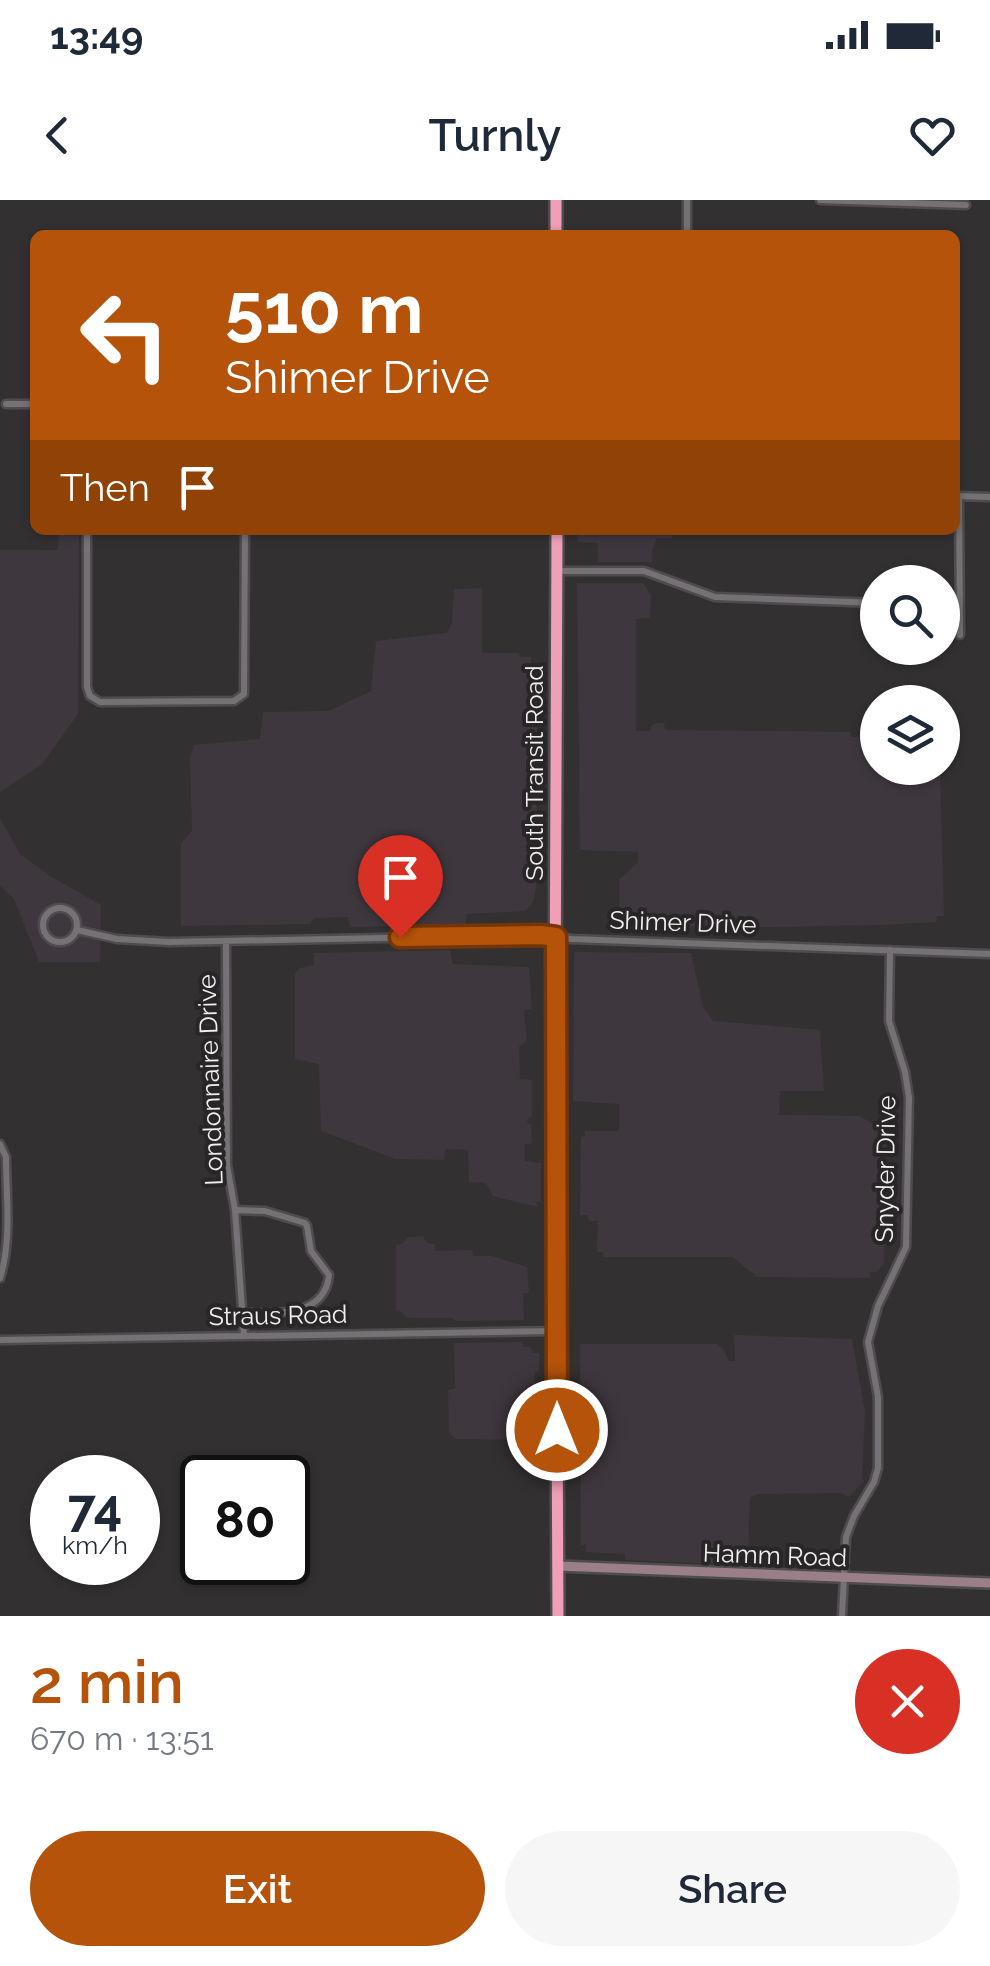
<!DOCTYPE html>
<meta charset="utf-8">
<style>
:root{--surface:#fff;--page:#f6f6f7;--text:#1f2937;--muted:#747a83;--accent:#b45309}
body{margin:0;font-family:Raleway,sans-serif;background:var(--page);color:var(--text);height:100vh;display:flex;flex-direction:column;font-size:38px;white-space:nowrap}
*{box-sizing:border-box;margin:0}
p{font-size:32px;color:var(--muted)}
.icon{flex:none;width:55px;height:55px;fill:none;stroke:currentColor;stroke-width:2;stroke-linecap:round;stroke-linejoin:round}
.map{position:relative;height:1416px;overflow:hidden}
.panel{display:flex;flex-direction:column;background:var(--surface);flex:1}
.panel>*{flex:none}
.banner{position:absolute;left:30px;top:30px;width:930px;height:305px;border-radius:15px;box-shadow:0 2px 8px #0004;background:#b45309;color:#fff;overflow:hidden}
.controls{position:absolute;left:860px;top:365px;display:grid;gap:20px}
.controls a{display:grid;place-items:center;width:100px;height:100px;border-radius:50%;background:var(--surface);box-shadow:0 2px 8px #0004;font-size:50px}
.speed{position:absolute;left:30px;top:1255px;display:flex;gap:20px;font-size:50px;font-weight:700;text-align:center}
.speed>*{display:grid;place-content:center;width:130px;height:130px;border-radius:50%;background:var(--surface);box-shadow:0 2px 8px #0004;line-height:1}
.speed small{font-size:25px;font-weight:400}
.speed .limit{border:5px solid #111;border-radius:15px;background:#fff;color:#111}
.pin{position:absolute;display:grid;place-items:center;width:85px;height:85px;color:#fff;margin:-102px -42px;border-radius:50% 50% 50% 0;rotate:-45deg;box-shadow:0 0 10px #0007}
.pin .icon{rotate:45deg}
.me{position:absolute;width:110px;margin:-55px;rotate:0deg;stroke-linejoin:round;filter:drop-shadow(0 0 8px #0008)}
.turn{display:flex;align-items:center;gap:35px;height:210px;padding:0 30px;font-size:45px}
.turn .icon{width:130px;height:130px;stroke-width:2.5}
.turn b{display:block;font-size:70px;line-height:85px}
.then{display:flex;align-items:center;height:95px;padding:0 30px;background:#0003;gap:20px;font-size:38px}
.round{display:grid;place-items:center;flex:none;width:105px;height:105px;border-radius:52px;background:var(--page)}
.head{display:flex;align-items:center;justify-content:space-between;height:170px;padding:0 30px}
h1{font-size:60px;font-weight:600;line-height:75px;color:var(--accent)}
.action{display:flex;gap:20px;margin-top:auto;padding:20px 30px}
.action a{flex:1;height:115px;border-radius:60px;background:var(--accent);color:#fff;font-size:40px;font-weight:600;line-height:115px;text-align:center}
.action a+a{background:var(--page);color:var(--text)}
.status{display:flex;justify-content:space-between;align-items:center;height:70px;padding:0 50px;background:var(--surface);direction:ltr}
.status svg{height:28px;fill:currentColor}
header{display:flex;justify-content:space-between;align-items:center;height:130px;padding:0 30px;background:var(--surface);font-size:45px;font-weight:600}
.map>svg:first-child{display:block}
</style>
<div class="status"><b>13:49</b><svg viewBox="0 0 49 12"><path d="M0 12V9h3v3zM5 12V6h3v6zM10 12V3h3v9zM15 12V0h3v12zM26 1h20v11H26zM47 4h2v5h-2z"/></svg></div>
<header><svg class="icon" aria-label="back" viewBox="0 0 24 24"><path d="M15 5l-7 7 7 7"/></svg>Turnly<svg class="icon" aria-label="heart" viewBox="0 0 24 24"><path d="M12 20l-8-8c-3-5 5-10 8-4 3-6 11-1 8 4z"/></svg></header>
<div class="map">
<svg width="990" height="1416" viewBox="0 0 990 1416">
<rect width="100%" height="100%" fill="#333032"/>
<path fill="#3f373e" d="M59,330H79L78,514L42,564L0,592V350H58Z
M578,330H673L672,338H657L652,350V362H598V343L578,342Z
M577,383H643L651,395L650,418L636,419V531H651V526L656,523H664L665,530L850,532L851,537H877L878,568H940L944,716H937L936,722L880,725L771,727L629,726L619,721V680L638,662V652L580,650Z
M482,388V453H519L520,457H531V493L537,494L536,687L533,702L525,711L467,714L465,725L350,727L348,717L314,718L310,724L181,726V643L192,631L190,557L194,545L260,539L263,512L329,511L371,491L376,441L447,433L452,423L454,389Z
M0,618L20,654L52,677L101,705L100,762H39L14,699L0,686Z
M450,750L453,764L529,767L532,809L524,810L527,841L519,847L520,879L532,880V917L527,919L528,924H531L532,943L525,945V961L541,963V1001L536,1002L538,1007L493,996L486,983L469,982L468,950L445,949L444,960L396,959L321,931L319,864L295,859V774L300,768L314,765V753Z
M574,752L691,753L703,807L713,821L820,830L824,891H780L779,915L860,916L876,926L886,945L884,1063L877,1072H870V1078L757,1077L733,1057H603V1052H597L598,1021H589L588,1015H580L581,937L585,936V931H619V904L573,901Z
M423,1036L427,1043L435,1044V1051L472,1050L473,1056H492L527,1067L529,1093H523L524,1120L456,1121L452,1118H411L405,1117L402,1112L396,1111V1045L402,1044L408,1037Z
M734,1135L852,1139L865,1212L862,1278L864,1281L848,1297L842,1293L759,1294L750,1297L748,1358L745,1365L625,1360V1354L586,1352V1344L581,1346L580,1144H717L724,1150L729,1161H735Z
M522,1142L523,1147H530L533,1153H539V1171L535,1172L536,1235H531V1240L456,1239L449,1233L448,1190L455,1188L454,1143Z"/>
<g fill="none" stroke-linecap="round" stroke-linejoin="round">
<g stroke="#4e4c4e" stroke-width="11">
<path id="street" d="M687,0V35
M820,0L966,5
M6,204H35
M956,296L990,297
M959,296L960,435
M87,330V487L90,496L100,502L234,501L244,494L245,330
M559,371H644L715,397L878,403
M942,405L959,406
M43 725a17 17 0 1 1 34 0a17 17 0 1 1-34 0Z
M77,730L117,739L169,742L541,735L572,739L990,754
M226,742L227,965L235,1010L244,1136
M0,944L6,957C6,996 12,1040 0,1078
M235,1010L265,1011L305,1023L307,1026L311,1051L329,1075C325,1118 275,1113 243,1113
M0,1140L557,1131
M842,1416L846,1337L854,1316L874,1282L878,1268V1197L868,1142L878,1106L906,1047L909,898L905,872L889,821L890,750"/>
</g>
<g stroke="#4e4c4e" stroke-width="14">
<path id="secondary" d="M558,1366L990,1383"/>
</g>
<g stroke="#4e4c4e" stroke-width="16">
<path id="highway" d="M556,35V0
M557,330L555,818L558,1416"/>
</g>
<use href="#street" stroke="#757174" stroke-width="6"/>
<use href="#secondary" stroke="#9a7f88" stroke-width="9"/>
<use href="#highway" stroke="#efa0b8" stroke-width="11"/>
</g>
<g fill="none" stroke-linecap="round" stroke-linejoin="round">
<g stroke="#753606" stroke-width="25">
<path id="route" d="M400,737L541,735L556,737L557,1230"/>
</g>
<use href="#route" stroke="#b45309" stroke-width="18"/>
</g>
<g text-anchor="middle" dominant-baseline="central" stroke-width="8" stroke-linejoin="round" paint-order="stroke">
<g font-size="25" fill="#f1eff1" stroke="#292628">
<text transform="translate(534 573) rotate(-90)">South Transit Road</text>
<text transform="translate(683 722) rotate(2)">Shimer Drive</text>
<text transform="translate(210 880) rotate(-92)">Londonnaire Drive</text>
<text transform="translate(885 969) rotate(-89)">Snyder Drive</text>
<text transform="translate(278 1115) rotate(-1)">Straus Road</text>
<text transform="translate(775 1355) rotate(2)">Hamm Road</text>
</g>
</g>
</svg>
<div class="controls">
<a><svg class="icon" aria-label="search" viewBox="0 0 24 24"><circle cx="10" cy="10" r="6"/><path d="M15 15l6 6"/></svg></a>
<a><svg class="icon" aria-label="layers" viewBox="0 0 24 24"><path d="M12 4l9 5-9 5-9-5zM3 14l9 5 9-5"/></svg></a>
</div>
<div class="speed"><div>74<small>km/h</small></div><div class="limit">80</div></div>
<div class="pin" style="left:400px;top:737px;background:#d93025"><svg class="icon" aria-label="arrive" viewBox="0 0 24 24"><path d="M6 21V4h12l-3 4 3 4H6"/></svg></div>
<svg class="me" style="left:557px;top:1230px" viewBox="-20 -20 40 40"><circle r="17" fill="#b45309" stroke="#fff" stroke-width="3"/><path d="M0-11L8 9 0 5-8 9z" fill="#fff"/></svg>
<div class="banner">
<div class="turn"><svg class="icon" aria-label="left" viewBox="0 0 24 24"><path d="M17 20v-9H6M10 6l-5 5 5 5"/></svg><div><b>510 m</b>Shimer Drive</div></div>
<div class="then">Then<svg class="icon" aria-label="arrive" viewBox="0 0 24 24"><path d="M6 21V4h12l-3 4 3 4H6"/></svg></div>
</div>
</div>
<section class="panel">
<div class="head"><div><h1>2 min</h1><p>670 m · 13:51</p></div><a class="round" style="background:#d93025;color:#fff"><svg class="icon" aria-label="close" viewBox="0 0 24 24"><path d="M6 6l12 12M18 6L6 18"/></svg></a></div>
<div class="action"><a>Exit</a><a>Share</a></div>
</section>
